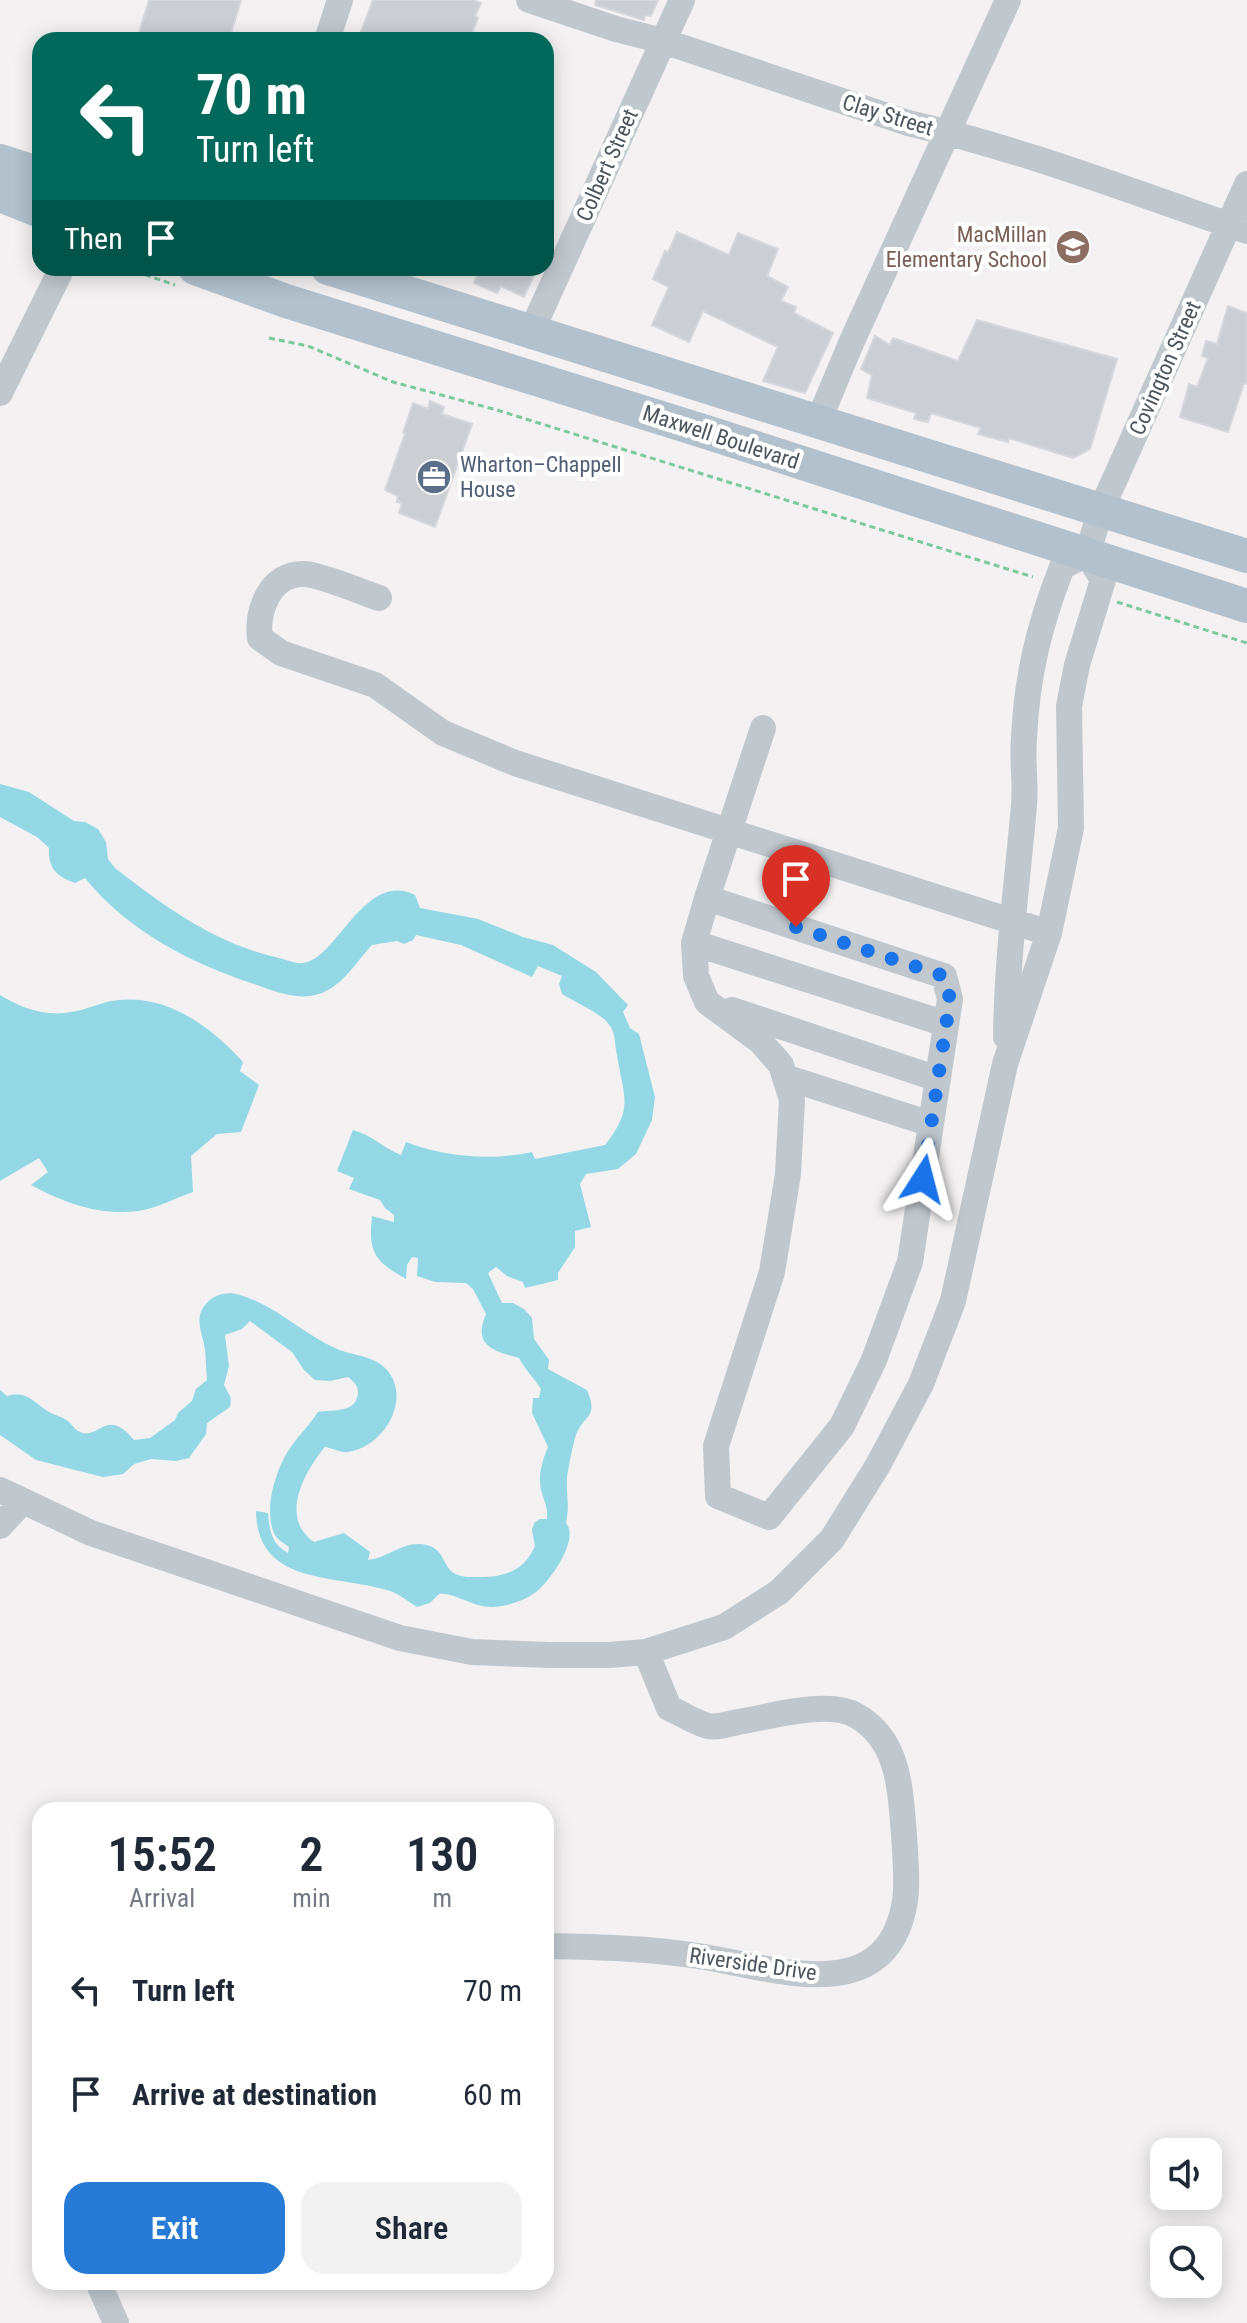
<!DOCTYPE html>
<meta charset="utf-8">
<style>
:root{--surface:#fff;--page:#f2f2f3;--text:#1f2937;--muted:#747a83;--accent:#277bd7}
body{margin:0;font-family:"Roboto Condensed",sans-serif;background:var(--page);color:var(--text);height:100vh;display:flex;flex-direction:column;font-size:30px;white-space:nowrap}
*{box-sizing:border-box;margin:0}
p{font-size:26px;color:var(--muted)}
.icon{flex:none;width:44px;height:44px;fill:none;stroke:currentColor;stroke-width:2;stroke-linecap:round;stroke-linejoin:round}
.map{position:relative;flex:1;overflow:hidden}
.sheet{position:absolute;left:32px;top:1802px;width:522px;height:488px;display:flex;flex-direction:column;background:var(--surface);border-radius:24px;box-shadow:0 4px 20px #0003}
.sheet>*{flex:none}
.hud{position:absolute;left:32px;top:32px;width:522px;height:244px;border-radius:24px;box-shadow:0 4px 20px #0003;background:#00695c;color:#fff;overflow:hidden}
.fabs{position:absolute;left:1150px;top:2138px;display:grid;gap:16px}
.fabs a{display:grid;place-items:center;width:72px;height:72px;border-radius:16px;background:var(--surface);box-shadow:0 4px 20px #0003;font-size:40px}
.pin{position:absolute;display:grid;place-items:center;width:68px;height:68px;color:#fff;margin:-82px -34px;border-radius:50% 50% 50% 0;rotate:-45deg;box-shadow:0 0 8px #0007}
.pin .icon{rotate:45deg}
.me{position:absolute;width:88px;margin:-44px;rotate:9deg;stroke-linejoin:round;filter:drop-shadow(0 0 6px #0008)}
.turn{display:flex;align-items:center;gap:28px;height:168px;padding:0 32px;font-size:36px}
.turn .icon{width:104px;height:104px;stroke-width:2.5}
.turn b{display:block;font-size:56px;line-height:68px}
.then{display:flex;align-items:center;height:76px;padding:0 32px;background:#0003;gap:16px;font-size:30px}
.eta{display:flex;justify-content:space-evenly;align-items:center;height:136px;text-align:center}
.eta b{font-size:48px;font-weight:600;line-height:56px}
.primary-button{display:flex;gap:16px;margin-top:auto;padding:16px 32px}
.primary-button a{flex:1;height:92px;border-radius:24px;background:var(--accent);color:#fff;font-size:32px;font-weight:600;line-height:92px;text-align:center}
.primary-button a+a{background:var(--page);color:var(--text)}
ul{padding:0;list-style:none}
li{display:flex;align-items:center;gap:24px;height:104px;padding:0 32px}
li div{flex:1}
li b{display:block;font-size:30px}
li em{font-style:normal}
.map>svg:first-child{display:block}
</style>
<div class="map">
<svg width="1247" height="2323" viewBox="0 0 1247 2323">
<rect width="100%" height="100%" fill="#f3f1f1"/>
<path fill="#94d8e6" d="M0,784L29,792L74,821L85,822L98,829L106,842L108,859L115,868C165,907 216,944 279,958C287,960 296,964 303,963C337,960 364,870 415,895L420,908L478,919L523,937L553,945L596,972L628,1005L623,1012L630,1028L639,1034L655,1097L652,1120L636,1154L618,1169L586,1174L580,1184L591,1227L575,1231V1247L558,1273V1280L525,1288L523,1282L507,1276L496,1267L488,1273L502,1303H513L524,1309L532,1318L534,1339L549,1360L548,1369L587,1390C599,1418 584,1414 576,1435C574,1440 567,1473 567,1479C566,1496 570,1504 566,1523C580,1539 550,1581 536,1592C524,1601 508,1606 494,1607C473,1608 454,1592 439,1594L430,1603L417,1607C409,1602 399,1594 390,1591C338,1574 257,1587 256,1511L268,1513C270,1532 271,1543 288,1553L289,1547C285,1544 278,1540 275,1535C263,1512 275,1472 288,1451C297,1437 309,1426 318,1412C333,1409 356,1414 358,1393C358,1385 354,1382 348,1377L330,1381L315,1380L304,1370L292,1352L250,1321L242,1329L225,1335L229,1366L224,1385L231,1398L230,1407L207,1423L206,1434L189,1458L176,1461L151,1459L134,1464L123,1474L103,1477L36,1460L0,1435V1390L7,1396C27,1391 31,1400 46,1410C53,1415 62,1416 69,1422C70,1423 77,1431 78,1431C99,1443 105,1405 134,1440L150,1438L175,1420L178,1413L192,1401L196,1389L207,1380C206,1370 206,1360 205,1350C203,1333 193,1319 206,1304C214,1294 228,1291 240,1295C275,1305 303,1334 335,1348C352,1356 373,1355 386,1369C413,1398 384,1447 348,1452C342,1453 332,1448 325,1447C304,1472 279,1518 314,1542L344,1533L370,1552L368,1560C387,1558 401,1543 420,1544C443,1546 441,1560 451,1571C458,1577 467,1577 475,1577C502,1578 524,1572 535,1546L532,1530L534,1523L540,1519H547C548,1508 545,1504 542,1493C537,1478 542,1461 548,1447L532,1413L533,1398H539L541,1389C534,1378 526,1371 519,1358C494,1351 472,1346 486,1314L473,1289L466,1283L435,1282L417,1276L418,1258L412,1257L407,1265L406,1279C375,1261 368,1253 372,1216L394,1222V1215L385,1208L380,1200L349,1189L354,1178L337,1171L353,1130C372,1135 383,1148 401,1155L406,1142C445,1157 492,1161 532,1152L535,1159L605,1145C635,1107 623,1096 617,1055C614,1042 617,1031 605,1020C594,1010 575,1002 562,994L559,984L562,976L538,966L532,977L461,945L416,935L413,940L404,944L397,941L372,945C356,962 342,987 319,994C297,1001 274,991 254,984C190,963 128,931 85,878L75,883C56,876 48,868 49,848L37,837L0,817Z
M0,995C21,1008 46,1017 71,1012C87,1010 103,1001 119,1000C169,995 211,1027 243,1062L240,1071L259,1085L241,1132L217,1134L191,1156L193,1192C176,1198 157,1208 139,1211C100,1216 64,1203 31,1185L48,1172L39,1158L0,1181Z"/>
<path fill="#cbced3" stroke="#d5d7dc" stroke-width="2" d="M149,0H241L229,40H137Z
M373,0H472L481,3L475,16L478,18L469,40H358Z
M596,0H658L651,16L645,15L644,20L595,5Z
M677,232L729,255L738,233L778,249L767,276L788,287L781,301L796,307L794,313L833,333L805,393L763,381L778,347L703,311L689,342L652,325L669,287L653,279L665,251L668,253Z
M480,268H537L524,297L501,286L497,293L474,283Z
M1228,306L1247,313V384L1244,383L1228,432L1180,417L1189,384L1197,387L1208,358L1202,356L1206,341L1217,344Z
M977,320L1117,359L1090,449L1073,458L1009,438L1008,442L978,434L981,428L931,413L928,422L914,419L916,413L867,398L872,375L861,369L875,336L890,345L893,338L958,361Z
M430,401L444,407L442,414L472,424L435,527L399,513L402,503L397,502L398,496L385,490L405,434L403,433L413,403L428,409Z"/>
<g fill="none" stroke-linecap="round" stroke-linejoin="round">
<path stroke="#7ec8a0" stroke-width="3" stroke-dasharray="6 4" stroke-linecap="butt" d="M126,268L175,285
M269,338L308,346L393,382L497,410L1033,577
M1117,602L1247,643"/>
<path stroke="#c0c8ce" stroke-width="26" d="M529,0L616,29L663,41L908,123C1023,149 1135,193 1247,231
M327,40L340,0
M532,330L682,0
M0,393L62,268
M818,422L852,341L1008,0
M1087,554L1101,510L1247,184
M379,598C362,592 321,575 305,574C271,572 256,610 260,638L281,653L375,685L443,733L515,763L1049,933
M707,898L944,976L950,999L910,1262L874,1360L842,1426L769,1517L718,1496L716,1446L772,1272L788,1174L792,1100L781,1065L760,1041L707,1002L696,976L694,943L707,898L763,728
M694,943L946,1024
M732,1010L938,1079
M1006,1037C1007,959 1017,883 1024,806C1026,783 1022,761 1024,738C1027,675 1039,626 1062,567L1087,554
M785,1077L931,1124
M0,1490L91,1533L400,1638L472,1652L549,1655H609L646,1652
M0,1526L23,1501
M546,1946C596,1947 648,1948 698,1956C772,1967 887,2012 905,1901C908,1880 905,1855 904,1834C900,1790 900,1741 857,1716C829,1699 769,1717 738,1722C729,1724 716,1728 708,1726C695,1723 681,1713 669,1708L646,1652L724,1627L779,1592L832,1539L878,1465L921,1384L953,1301L1005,1064L1049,933L1071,828L1069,706L1077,665L1103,580L1087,554
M98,2282L116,2323"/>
<path stroke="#b3c1cd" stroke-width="34" d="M0,161L40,174
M0,195L40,211
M195,268L286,301L706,432L1247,606
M328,268L1247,556"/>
</g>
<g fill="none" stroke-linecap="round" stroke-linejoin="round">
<path stroke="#1a73e8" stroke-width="14" stroke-dasharray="0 25.2" d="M796,927L944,976L950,999L923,1179"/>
</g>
<defs>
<g id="school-disc" transform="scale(1.8)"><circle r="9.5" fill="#8d6e63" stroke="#fff"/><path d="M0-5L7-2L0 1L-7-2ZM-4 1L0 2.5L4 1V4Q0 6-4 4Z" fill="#fff"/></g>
<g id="office-disc" transform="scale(1.8)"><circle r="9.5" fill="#5c6f8a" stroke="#fff"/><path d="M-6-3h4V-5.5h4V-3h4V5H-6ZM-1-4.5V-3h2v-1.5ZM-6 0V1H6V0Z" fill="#fff"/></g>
</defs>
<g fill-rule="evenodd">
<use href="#school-disc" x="1073" y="247"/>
<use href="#office-disc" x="434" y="477"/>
</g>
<g text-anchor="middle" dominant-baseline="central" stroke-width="8" stroke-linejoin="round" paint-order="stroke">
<g font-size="22" fill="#4a555d" stroke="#fff">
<text transform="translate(888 115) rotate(17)">Clay Street</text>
<text transform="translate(607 165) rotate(-66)">Colbert Street</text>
<text transform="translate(1165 368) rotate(-66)">Covington Street</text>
<text transform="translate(721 437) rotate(18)">Maxwell Boulevard</text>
<text transform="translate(753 1964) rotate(8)">Riverside Drive</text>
</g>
<g font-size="22" fill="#785e54" stroke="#fff" text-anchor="end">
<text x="1047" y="234">MacMillan<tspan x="1047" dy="25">Elementary School</tspan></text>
</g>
<g font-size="22" fill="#4e5e75" stroke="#fff" text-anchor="start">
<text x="460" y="464">Wharton–Chappell<tspan x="460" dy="25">House</tspan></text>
</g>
</g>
</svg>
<div class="fabs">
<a><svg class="icon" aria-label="sound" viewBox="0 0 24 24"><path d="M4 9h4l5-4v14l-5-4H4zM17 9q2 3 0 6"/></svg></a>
<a><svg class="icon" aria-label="search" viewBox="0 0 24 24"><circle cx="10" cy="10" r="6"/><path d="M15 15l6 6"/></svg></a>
</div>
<div class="pin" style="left:796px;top:927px;background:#d93025"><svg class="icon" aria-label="arrive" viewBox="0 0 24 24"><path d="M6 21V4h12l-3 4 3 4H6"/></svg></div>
<svg class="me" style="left:923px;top:1179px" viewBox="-20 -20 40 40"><path d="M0-17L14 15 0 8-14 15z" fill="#1a73e8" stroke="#fff" stroke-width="4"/></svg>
<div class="hud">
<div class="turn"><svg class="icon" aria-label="left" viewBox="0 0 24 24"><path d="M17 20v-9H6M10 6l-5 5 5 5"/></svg><div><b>70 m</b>Turn left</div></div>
<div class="then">Then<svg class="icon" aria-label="arrive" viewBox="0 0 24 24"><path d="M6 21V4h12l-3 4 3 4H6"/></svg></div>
</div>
<section class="sheet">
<div class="eta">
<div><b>15:52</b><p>Arrival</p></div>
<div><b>2</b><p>min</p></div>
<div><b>130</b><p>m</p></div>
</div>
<ul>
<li><svg class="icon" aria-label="left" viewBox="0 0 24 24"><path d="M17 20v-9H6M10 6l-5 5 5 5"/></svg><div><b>Turn left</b></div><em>70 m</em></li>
<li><svg class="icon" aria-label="arrive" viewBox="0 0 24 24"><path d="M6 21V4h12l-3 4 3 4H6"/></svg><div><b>Arrive at destination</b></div><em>60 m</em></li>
</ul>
<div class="primary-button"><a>Exit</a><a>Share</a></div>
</section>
</div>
